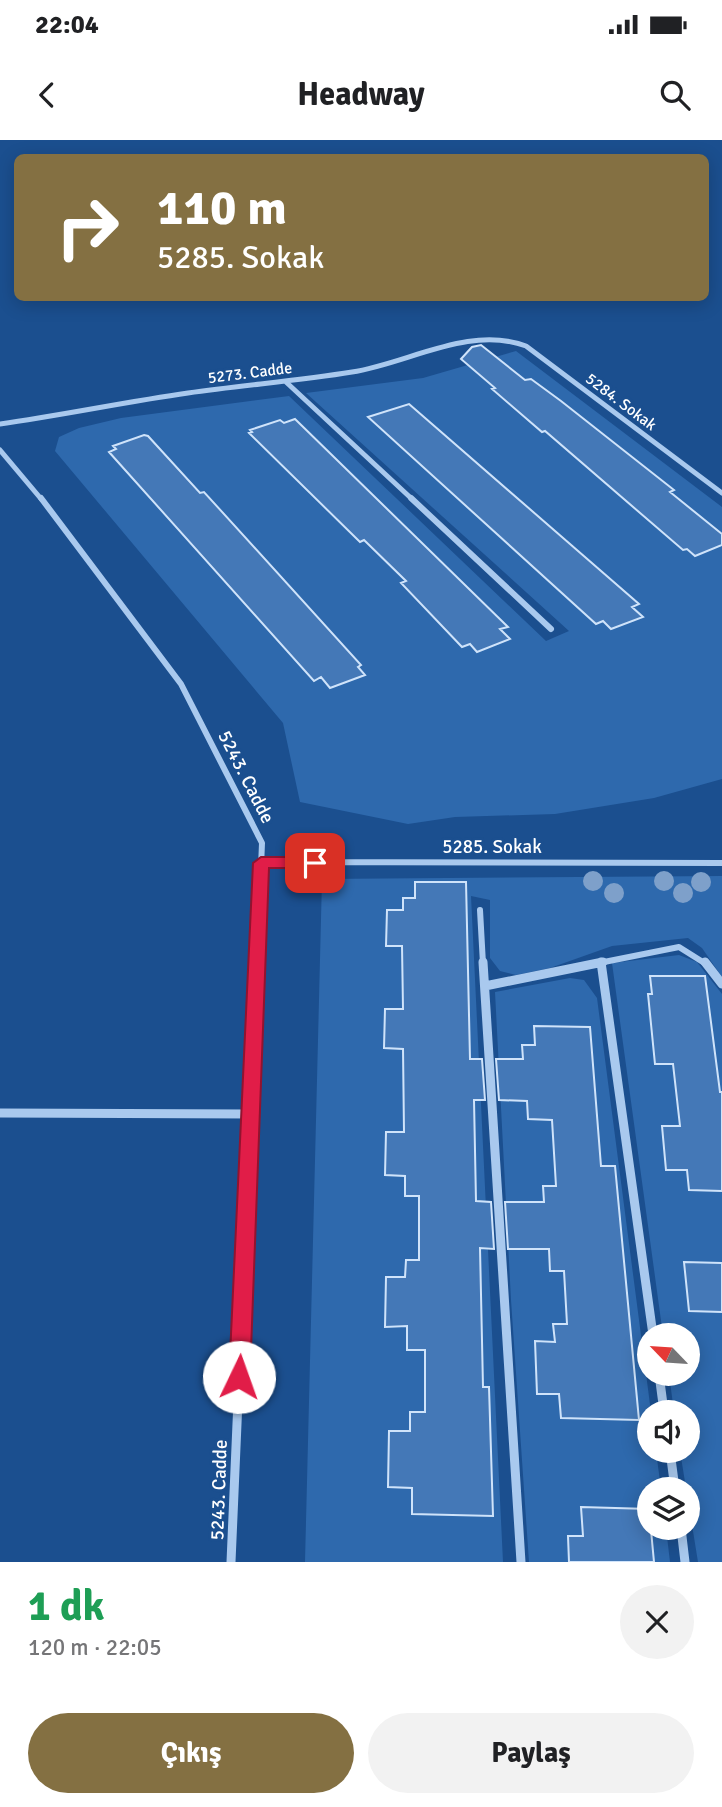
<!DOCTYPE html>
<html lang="tr">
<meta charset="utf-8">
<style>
:root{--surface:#fff;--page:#f2f2f2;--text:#202124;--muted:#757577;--accent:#847042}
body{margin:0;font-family:Signika,sans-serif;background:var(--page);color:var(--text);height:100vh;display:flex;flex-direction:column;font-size:26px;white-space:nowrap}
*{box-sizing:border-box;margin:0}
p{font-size:23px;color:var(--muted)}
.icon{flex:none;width:38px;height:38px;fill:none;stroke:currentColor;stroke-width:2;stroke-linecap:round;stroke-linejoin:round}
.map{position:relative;height:1422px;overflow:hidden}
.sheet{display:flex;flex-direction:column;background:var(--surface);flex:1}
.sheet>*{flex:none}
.top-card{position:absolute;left:14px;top:14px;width:695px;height:147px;border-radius:10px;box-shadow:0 4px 18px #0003;background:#847042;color:#fff;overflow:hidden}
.needle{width:46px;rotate:295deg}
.tools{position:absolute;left:637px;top:1183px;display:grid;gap:14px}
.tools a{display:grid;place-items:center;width:63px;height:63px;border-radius:50%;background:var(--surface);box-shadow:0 4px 18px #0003;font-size:35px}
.pin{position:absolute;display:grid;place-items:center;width:60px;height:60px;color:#fff;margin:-30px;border-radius:14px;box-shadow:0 4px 10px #0006}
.me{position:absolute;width:77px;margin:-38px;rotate:3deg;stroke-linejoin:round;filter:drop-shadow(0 0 5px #0008)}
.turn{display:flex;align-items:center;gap:24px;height:147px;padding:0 28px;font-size:32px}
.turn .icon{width:91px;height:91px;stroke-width:2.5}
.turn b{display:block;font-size:49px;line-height:60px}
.round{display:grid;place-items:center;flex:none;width:74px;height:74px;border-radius:37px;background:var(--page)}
.head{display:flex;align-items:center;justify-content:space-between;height:119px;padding:0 28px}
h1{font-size:42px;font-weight:800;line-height:52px;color:#1e9e55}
.primary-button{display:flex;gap:14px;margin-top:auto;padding:14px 28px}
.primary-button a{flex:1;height:80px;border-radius:42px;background:var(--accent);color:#fff;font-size:28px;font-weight:800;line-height:80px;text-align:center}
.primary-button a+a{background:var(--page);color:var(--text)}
.status{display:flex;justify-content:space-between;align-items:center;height:49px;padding:0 35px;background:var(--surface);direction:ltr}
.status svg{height:19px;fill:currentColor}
header{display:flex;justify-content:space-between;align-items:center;height:91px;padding:0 28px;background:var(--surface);font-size:32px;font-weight:800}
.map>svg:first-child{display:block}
</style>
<div class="status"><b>22:04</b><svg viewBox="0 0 49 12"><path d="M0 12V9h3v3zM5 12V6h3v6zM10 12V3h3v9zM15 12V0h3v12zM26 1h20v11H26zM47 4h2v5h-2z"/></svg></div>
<header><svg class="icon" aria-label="back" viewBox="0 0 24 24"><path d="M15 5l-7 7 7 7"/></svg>Headway<svg class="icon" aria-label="search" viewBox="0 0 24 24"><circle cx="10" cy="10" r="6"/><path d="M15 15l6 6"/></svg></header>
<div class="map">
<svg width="722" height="1422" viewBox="0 0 722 1422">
<rect width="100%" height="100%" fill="#1b4f8f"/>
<path fill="#2e69ad" d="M516,211L722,367V639L654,658L555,674L455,677L408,684L300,662L283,583L55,311L59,297L79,288L121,278L289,256L546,501L569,491L306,253L423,238Z
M722,736V837L702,808L688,798L612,806L550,828L516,835L500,831L490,818V760L471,756L503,1422H305L322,739Z
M679,815L697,822L722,854V1422H698L680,1311H688V1272H674L669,1234H688V1195H663L612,823Z
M570,838L584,840L597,858L651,1272L649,1311H656L661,1349H649V1388H666L670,1422H529L511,1160L495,852Z"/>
<path fill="#4478b7" stroke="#cfe3fa" stroke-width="2" d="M481,205L525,240L531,239L561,261L674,350L670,352L722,394V405L695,416L687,409L683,410L545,291L542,292L492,249L495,248L461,219L472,207Z
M409,264L639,464L632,467L643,477L611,489L603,481L596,484L368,277Z
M295,279L508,487L500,489L510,499L477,512L470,504L462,507L401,443L406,441L364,400L360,402L249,293L252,292L250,290L280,280L284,283Z
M144,295L148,296L200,353L204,352L361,525L358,527L365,535L330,548L321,537L314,541L109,312L116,309L113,306Z
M415,742H466L470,919H482L485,960H474L476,1061L491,1062L494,1109L480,1108L483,1247H489L493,1376L412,1374V1348L388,1347L389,1291H410V1272H425V1210H407V1186L385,1187L386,1137H405L406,1120H419V1056H405V1036L385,1035L386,992H404L403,909L384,908L385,869H403L402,806H386L387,770H403V758H415Z
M650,836H705L720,952H722V1051L689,1050L687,1030H666L662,986H680L673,924H655L648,854H652Z
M534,886L590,887L601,1026H615L639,1280L561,1278L559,1254H537L535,1201L555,1202L553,1184H567L564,1131H550L549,1109H508L505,1062H544L543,1046H556L552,980L528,979L527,961L499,960L496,919H523L522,905H535Z
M684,1122L722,1123V1172L689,1171Z
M581,1367L649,1369L654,1422H569L568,1396H583Z"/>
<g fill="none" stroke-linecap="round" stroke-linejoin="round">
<path stroke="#a9c9ee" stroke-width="5" d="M286,242L413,360
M0,284C63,275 125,262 188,253C243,245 297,241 352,232C409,223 469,185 526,206L722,353
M0,310L42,360"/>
<path stroke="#a9c9ee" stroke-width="6" d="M41,358L181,544L262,703L257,824
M411,358L551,489
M261,722L722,723
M480,770L483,824
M594,824L679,807L706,824"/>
<path stroke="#a9c9ee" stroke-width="9" d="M483,822L521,1422
M601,822L653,1195
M705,822L722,844
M485,846L603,822
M0,973L251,974
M659,1234L664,1272
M670,1311L675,1349
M681,1388L685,1422
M231,1422L257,822"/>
</g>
<g fill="#7ea0ca">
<circle cx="593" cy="741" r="10"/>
<circle cx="664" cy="741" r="10"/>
<circle cx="701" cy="742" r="10"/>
<circle cx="614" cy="753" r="10"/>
<circle cx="683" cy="753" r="10"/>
</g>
<path fill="#e11d48" stroke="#92132f" stroke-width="2" d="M261,717H315L323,723L315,728H269L250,1237L247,1244L239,1247L232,1244L229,1237L253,723Z"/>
<g text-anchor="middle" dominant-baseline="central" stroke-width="6" stroke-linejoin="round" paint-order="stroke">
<g font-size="16" fill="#fff" stroke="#1b4f8f">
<text transform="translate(250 233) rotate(-7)">5273. Cadde</text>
<text transform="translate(621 262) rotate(37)">5284. Sokak</text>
</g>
<g font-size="19" fill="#fff" stroke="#1b4f8f">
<text transform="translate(246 637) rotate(63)">5243. Cadde</text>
<text x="492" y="707">5285. Sokak</text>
<text transform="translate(219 1350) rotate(-88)">5243. Cadde</text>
</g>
</g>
</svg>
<div class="tools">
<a><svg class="needle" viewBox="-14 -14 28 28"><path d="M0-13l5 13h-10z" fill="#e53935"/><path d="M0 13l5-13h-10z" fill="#757577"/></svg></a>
<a><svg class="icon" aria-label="sound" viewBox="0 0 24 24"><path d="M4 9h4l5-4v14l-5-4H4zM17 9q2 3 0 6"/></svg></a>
<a><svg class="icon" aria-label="layers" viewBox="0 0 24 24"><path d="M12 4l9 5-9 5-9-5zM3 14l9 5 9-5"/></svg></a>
</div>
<div class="pin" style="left:315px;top:723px;background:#d93025"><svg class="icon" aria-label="arrive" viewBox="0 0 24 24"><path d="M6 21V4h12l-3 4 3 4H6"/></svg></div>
<svg class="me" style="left:239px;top:1237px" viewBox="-20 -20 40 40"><circle r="19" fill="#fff"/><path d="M0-13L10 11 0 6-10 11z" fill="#e11d48"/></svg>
<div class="top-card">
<div class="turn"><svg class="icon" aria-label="right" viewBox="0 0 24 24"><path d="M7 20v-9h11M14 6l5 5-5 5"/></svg><div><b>110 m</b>5285. Sokak</div></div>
</div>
</div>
<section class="sheet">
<div class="head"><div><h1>1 dk</h1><p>120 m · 22:05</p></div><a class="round"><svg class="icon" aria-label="close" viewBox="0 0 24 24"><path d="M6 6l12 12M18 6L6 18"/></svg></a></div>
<div class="primary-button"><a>Çıkış</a><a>Paylaş</a></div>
</section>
